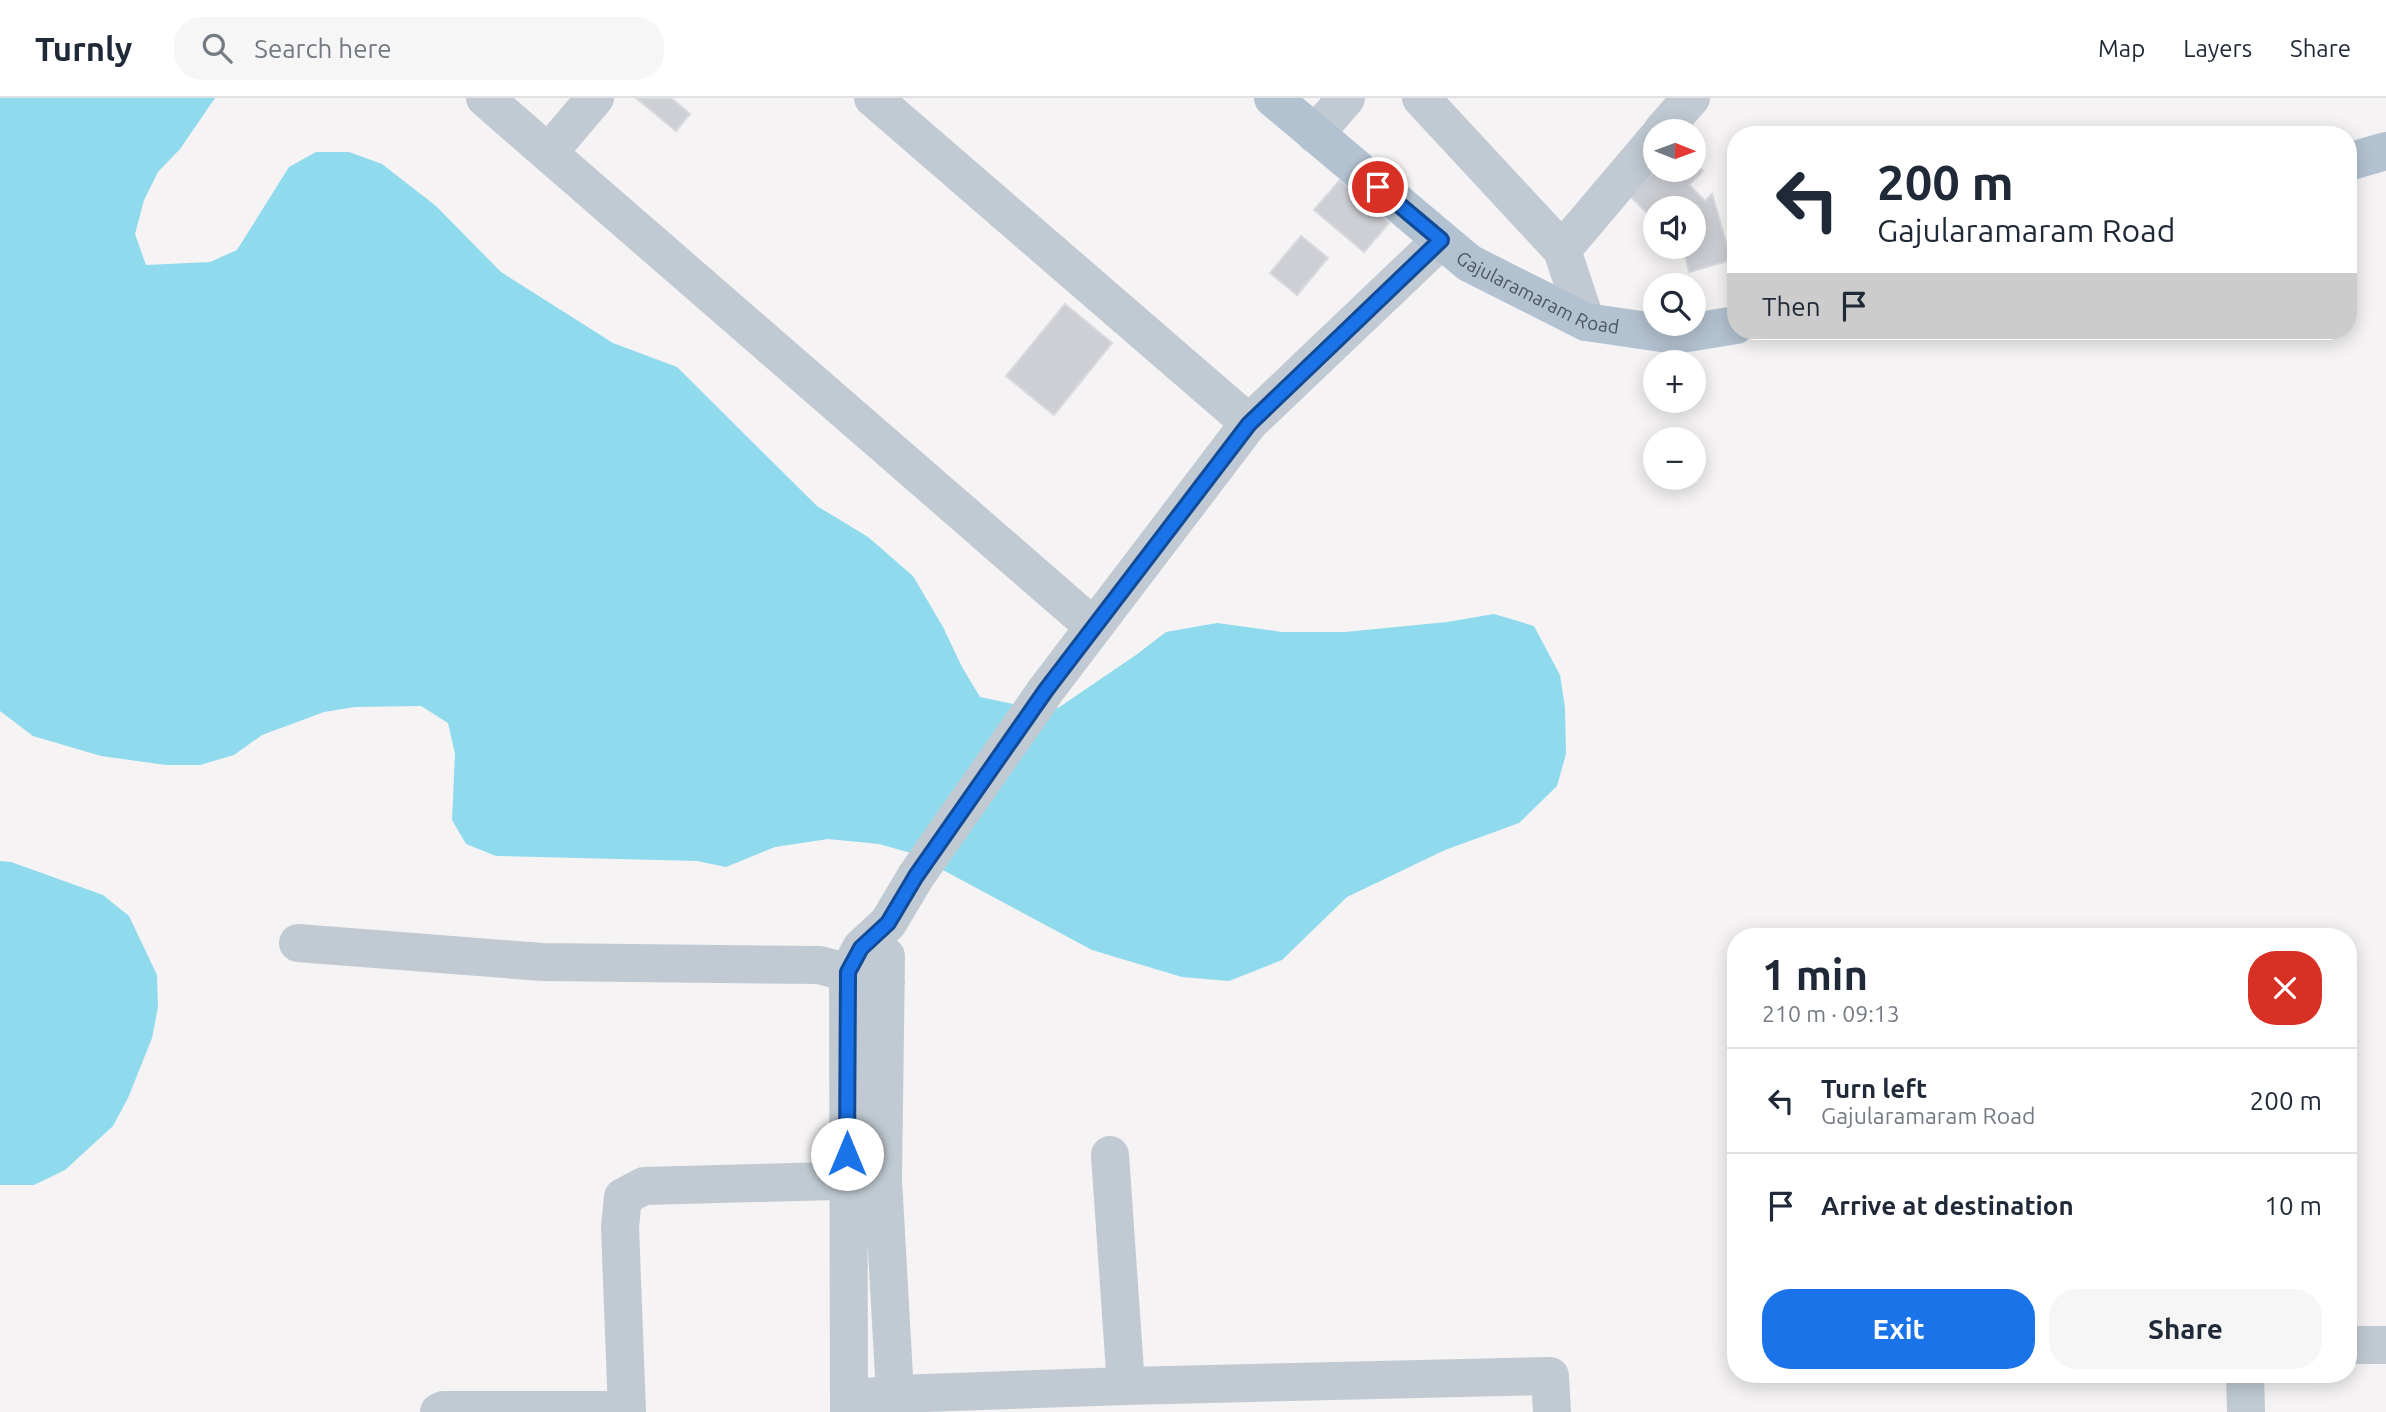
<!DOCTYPE html>
<meta charset="utf-8">
<style>
:root{--surface:#fff;--page:#f6f6f7;--text:#1f2937;--muted:#747a83;--line:#e0e1e3;--accent:#1a73e8}
body{margin:0;font-family:Ubuntu,sans-serif;background:var(--page);color:var(--text);height:100vh;display:flex;flex-direction:column;font-size:26px;white-space:nowrap}
*{box-sizing:border-box;margin:0}
p{font-size:23px;color:var(--muted)}
.icon{flex:none;width:38px;height:38px;fill:none;stroke:currentColor;stroke-width:2;stroke-linecap:round;stroke-linejoin:round}
.map{position:relative;flex:1;overflow:hidden}
.drawer{position:absolute;left:1727px;top:830px;width:630px;height:455px;display:flex;flex-direction:column;background:var(--surface);border-radius:28px;box-shadow:0 4px 18px #0003}
.drawer>*{flex:none}
.guide{position:absolute;left:1727px;top:28px;width:630px;height:214px;border-radius:28px;box-shadow:0 4px 18px #0003;background:#fff;color:var(--text);overflow:hidden}
.needle{width:46px;rotate:91deg}
.buttons{position:absolute;left:1643px;top:21px;display:grid;gap:14px}
.buttons a{display:grid;place-items:center;width:63px;height:63px;border-radius:50%;background:var(--surface);box-shadow:0 4px 18px #0003;font-size:35px}
.pin{position:absolute;display:grid;place-items:center;width:60px;height:60px;color:#fff;margin:-30px;border:4px solid #fff;border-radius:50%;box-shadow:0 2px 7px #0007}
.me{position:absolute;width:77px;margin:-38px;rotate:0deg;stroke-linejoin:round;filter:drop-shadow(0 0 5px #0008)}
.turn{display:flex;align-items:center;gap:24px;height:147px;padding:0 35px;font-size:32px}
.turn .icon{width:91px;height:91px;stroke-width:2.5}
.turn b{display:block;font-size:49px;line-height:60px}
.then{display:flex;align-items:center;height:66px;padding:0 35px;background:#0003;gap:14px;font-size:26px}
.round{display:grid;place-items:center;flex:none;width:74px;height:74px;border-radius:28px;background:var(--page)}
.overview{display:flex;align-items:center;justify-content:space-between;height:119px;padding:0 35px}
h1{font-size:42px;font-weight:700;line-height:52px}
.cta{display:flex;gap:14px;margin-top:auto;padding:14px 35px}
.cta a{flex:1;height:80px;border-radius:28px;background:var(--accent);color:#fff;font-size:28px;font-weight:700;line-height:80px;text-align:center}
.cta a+a{background:var(--page);color:var(--text)}
ul{padding:0;list-style:none}
li{display:flex;align-items:center;gap:21px;height:105px;padding:0 35px;border-top:2px solid var(--line)}
li div{flex:1}
li b{display:block;font-size:26px}
li em{font-style:normal}
header{display:flex;align-items:center;gap:42px;box-sizing:border-box;height:98px;padding:0 35px;background:var(--surface);border-bottom:2px solid var(--line)}
header strong{font-size:33px}
nav{display:flex;gap:38px;margin-inline-start:auto;font-size:24px}
.search{width:490px;height:63px;background:var(--page);display:flex;align-items:center;gap:18px;box-sizing:border-box;padding:0 24px;border-radius:28px;color:var(--muted);font-size:26px}
.map>svg:first-child{display:block}
</style>
<header>
<strong>Turnly</strong>
<div class="search"><svg class="icon" aria-label="search" viewBox="0 0 24 24"><circle cx="10" cy="10" r="6"/><path d="M15 15l6 6"/></svg>Search here</div>
<nav><a>Map</a><a>Layers</a><a>Share</a></nav>
</header>
<div class="map">
<svg width="2386" height="1314" viewBox="0 0 2386 1314">
<rect width="100%" height="100%" fill="#f5f3f3"/>
<path fill="#90daee" d="M0,0H215L180,51L158,74L144,102L135,136L146,167L210,164L237,152L289,69L316,54H349L382,66L436,108L501,174L613,245L677,269L817,408L868,439L913,478L943,529L962,569L980,599L1027,609L1058,610L1136,557L1166,534L1217,525L1282,534H1345L1447,524L1494,516L1534,528L1560,577L1565,610L1566,656L1557,688L1519,725L1445,752L1347,799L1282,862L1229,883L1182,879L1092,852L911,755L879,746L828,741L775,749L726,769L697,763L496,758L466,746L452,722L455,656L448,625L421,608L355,609L324,614L262,637L234,657L200,667H166L101,658L33,638L0,613Z
M0,763L11,764L103,797L129,818L157,877L158,909L152,940L128,1000L113,1028L65,1072L34,1087H0Z"/>
<path fill="#cdcfd5" stroke="#d7d9de" stroke-width="2" d="M636,0H671L690,16L676,33Z
M1696,66L1703,73L1689,87L1707,105L1706,102L1712,96L1731,162L1689,174L1683,149H1694V110H1656V124L1630,98L1656,72H1694Z
M1340,82L1389,125L1364,154L1314,112Z
M1301,138L1328,160L1297,197L1270,175Z
M1065,206L1112,245L1054,317L1006,278Z"/>
<g fill="none" stroke-linecap="round" stroke-linejoin="round">
<path stroke="#c1cad2" stroke-width="38" d="M485,0L1094,529
M873,0L1249,325
M1421,0L1562,152L1586,224
M1662,33L1691,0
M1315,36L1346,0
M549,54L595,0
M1562,152L1656,41
M298,845L542,864L819,867L886,884
M886,858L883,1081L896,1314
M1110,1057L1126,1288
M2348,1247H2386
M2245,1276L2246,1314
M849,1301L896,1296L1126,1288L1550,1278L1552,1314
M439,1314L443,1312H626
M627,1314L620,1129L623,1099L644,1088L871,1082
M849,1314L848,874L861,850L888,825L916,778L1046,592L1249,325L1441,142"/>
<g stroke="#b3c2d1" stroke-width="38">
<path id="s1" d="M1273,0L1469,165L1586,224L1675,237L1736,227"/>
<path d="M2348,64L2386,53"/>
</g>
</g>
<g fill="none" stroke-linecap="round" stroke-linejoin="round">
<g stroke="#114b97" stroke-width="18">
<path id="route" d="M847,1056L848,874L861,850L888,825L916,778L1046,592L1249,326L1441,142L1378,89"/>
</g>
<use href="#route" stroke="#1a73e8" stroke-width="12"/>
</g>
<g text-anchor="middle" dominant-baseline="central" stroke-width="5" stroke-linejoin="round" paint-order="stroke">
<g font-size="19" fill="#4a5661" stroke="#fff">
<text stroke="none"><textPath href="#s1" startOffset="332">Gajularamaram Road</textPath></text>
</g>
</g>
</svg>
<div class="buttons">
<a><svg class="needle" viewBox="-14 -14 28 28"><path d="M0-13l5 13h-10z" fill="#e53935"/><path d="M0 13l5-13h-10z" fill="#747a83"/></svg></a>
<a><svg class="icon" aria-label="sound" viewBox="0 0 24 24"><path d="M4 9h4l5-4v14l-5-4H4zM17 9q2 3 0 6"/></svg></a>
<a><svg class="icon" aria-label="search" viewBox="0 0 24 24"><circle cx="10" cy="10" r="6"/><path d="M15 15l6 6"/></svg></a>
<a>+</a>
<a>−</a>
</div>
<div class="pin" style="left:1378px;top:89px;background:#d93025"><svg class="icon" aria-label="arrive" viewBox="0 0 24 24"><path d="M6 21V4h12l-3 4 3 4H6"/></svg></div>
<svg class="me" style="left:847px;top:1056px" viewBox="-20 -20 40 40"><circle r="19" fill="#fff"/><path d="M0-13L10 11 0 6-10 11z" fill="#1a73e8"/></svg>
<div class="guide">
<div class="turn"><svg class="icon" aria-label="left" viewBox="0 0 24 24"><path d="M17 20v-9H6M10 6l-5 5 5 5"/></svg><div><b>200 m</b>Gajularamaram Road</div></div>
<div class="then">Then<svg class="icon" aria-label="arrive" viewBox="0 0 24 24"><path d="M6 21V4h12l-3 4 3 4H6"/></svg></div>
</div>
<section class="drawer">
<div class="overview"><div><h1>1 min</h1><p>210 m · 09:13</p></div><a class="round" style="background:#d93025;color:#fff"><svg class="icon" aria-label="close" viewBox="0 0 24 24"><path d="M6 6l12 12M18 6L6 18"/></svg></a></div>
<ul>
<li><svg class="icon" aria-label="left" viewBox="0 0 24 24"><path d="M17 20v-9H6M10 6l-5 5 5 5"/></svg><div><b>Turn left</b><p>Gajularamaram Road</p></div><em>200 m</em></li>
<li><svg class="icon" aria-label="arrive" viewBox="0 0 24 24"><path d="M6 21V4h12l-3 4 3 4H6"/></svg><div><b>Arrive at destination</b></div><em>10 m</em></li>
</ul>
<div class="cta"><a>Exit</a><a>Share</a></div>
</section>
</div>
